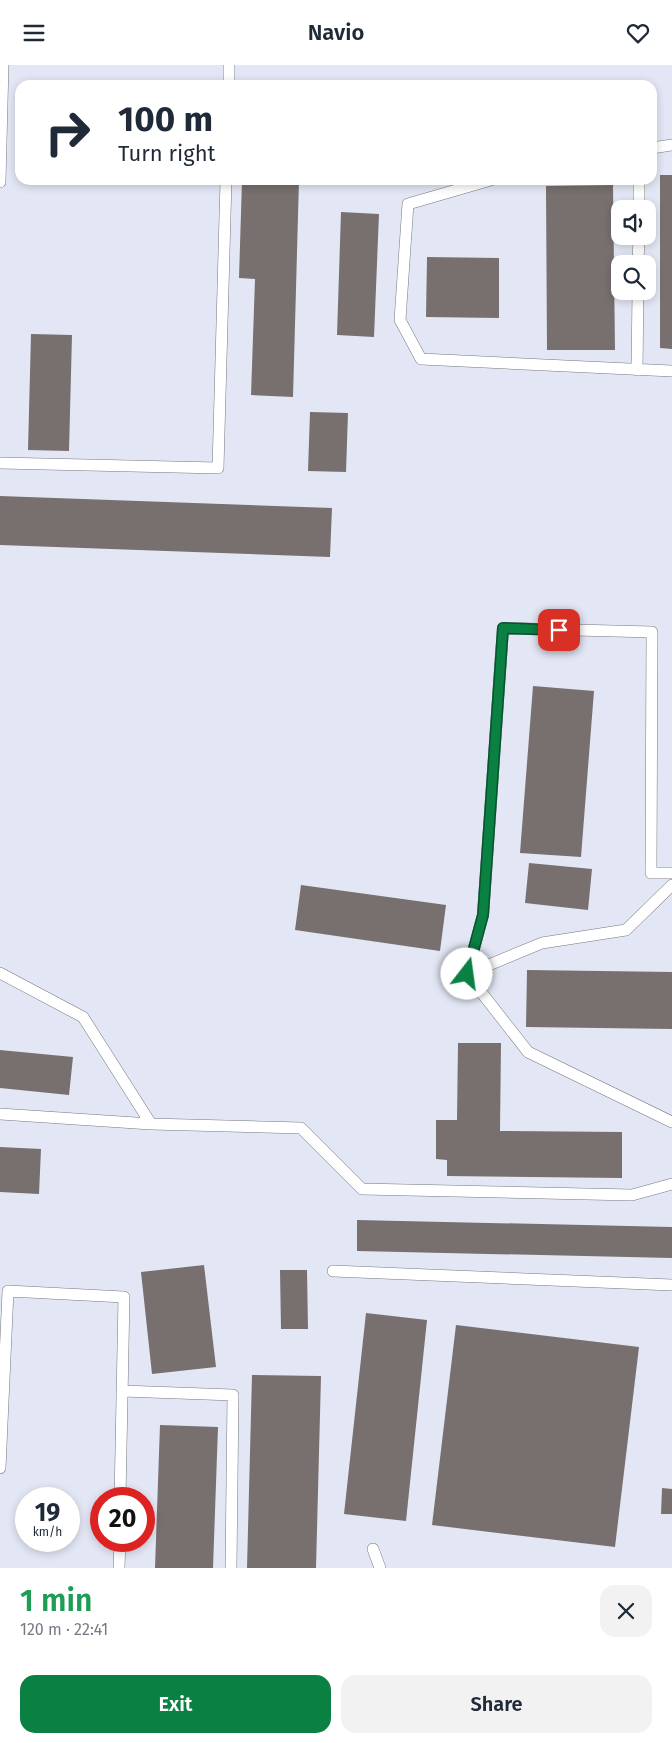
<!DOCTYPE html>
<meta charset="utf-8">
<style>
:root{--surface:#fff;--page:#f2f2f3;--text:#1f2937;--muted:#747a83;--accent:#0b8043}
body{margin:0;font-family:"Fira Sans",sans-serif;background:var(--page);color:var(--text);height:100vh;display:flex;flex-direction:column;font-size:19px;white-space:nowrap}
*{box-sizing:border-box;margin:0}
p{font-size:16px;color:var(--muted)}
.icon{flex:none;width:28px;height:28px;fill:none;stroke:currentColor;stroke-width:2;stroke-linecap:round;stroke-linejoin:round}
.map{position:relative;height:1503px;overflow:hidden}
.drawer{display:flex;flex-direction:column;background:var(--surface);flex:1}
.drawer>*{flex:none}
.banner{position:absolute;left:15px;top:15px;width:642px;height:105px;border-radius:15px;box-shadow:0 2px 8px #0003;background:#fff;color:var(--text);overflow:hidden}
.fabs{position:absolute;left:611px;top:135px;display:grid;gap:10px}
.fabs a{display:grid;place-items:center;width:45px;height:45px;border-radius:10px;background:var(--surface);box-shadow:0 2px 8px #0003;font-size:25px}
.speed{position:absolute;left:15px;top:1422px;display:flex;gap:10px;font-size:25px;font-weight:700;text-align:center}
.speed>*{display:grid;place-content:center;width:65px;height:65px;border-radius:50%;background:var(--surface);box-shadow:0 2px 8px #0003;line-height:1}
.speed small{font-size:12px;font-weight:400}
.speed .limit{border:8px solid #d22;background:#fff;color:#111}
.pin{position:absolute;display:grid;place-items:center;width:42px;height:42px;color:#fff;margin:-21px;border-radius:10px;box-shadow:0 2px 8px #0006}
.me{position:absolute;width:55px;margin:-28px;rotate:15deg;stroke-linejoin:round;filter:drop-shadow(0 0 4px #0008)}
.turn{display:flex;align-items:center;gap:18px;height:105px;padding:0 20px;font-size:22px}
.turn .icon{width:65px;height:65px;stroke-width:2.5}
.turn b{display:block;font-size:35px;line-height:42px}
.round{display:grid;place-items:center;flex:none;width:52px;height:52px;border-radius:15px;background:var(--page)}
.headline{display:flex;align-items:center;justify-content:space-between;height:85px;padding:0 20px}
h1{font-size:30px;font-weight:600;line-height:38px;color:#1e9e55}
.button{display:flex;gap:10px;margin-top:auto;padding:10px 20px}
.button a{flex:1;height:58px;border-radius:15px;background:var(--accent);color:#fff;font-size:20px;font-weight:600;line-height:58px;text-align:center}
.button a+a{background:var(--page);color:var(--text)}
header{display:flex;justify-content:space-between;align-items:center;height:65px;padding:0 20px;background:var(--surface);font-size:22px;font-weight:600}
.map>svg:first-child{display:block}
</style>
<header><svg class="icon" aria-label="menu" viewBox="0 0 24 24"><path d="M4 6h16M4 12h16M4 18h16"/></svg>Navio<svg class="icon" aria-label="heart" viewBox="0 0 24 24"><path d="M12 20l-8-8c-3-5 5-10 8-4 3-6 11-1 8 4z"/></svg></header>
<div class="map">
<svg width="672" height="1503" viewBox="0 0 672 1503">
<rect width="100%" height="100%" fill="#eef1f7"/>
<path fill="#e3e7f5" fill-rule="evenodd" d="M0,0H672V1503H0ZM20,20H652V115H20ZM620,144H648V171H620ZM620,199H648V226H620ZM26,1434H69V1476H26ZM101,1434H144V1476H101Z"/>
<path fill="#77706e" d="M660,110H672V284L660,283Z
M242,115H299L293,332L251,330L255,214L239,213Z
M613,120L615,285H547L546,121Z
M341,147L379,149L374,272L337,270Z
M427,192L499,193V253L426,252Z
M31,269L72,270L69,386L28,385Z
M310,347L348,348L346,407L308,406Z
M0,431L332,443L330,492L0,480Z
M533,621L594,626L581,792L520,788Z
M529,798L592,804L588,845L525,838Z
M301,820L446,840L440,886L295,865Z
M527,905L672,907V964L526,962Z
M458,978H501L500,1066L622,1067V1113L447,1111V1095L436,1094V1055H457Z
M0,985L73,992L69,1030L0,1023Z
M0,1082L41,1084L39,1129L0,1127Z
M357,1155L672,1162V1193L357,1186Z
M204,1200L216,1302L152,1309L141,1207Z
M280,1205H307L308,1264H281Z
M366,1248L427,1255L406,1456L344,1449Z
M456,1260L639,1282L615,1482L432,1460Z
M252,1310L321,1311L316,1503H247Z
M160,1360L218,1362L213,1503H155Z
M662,1423L672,1424V1449H661Z"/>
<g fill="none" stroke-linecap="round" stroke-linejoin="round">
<g stroke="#76787e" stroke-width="12">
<path id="lane" d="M229,20V0
M652,83L672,80
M491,115L408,139L400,255L421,294L672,306
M0,117L3,0
M639,144V115
M638,199L639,171
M637,305L638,226
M0,398L218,403L226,115
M672,808H651L652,567L503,563L483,850L467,909L528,987L672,1057
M0,908L83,952L151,1059L301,1063L362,1124L632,1130L672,1119
M467,909L542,878L626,865L672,820
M0,1049L151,1059
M333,1206L672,1220
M122,1326L233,1330L231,1503
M0,1403L8,1226L124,1232L120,1434
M373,1484L380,1503
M119,1503L120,1476"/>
</g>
<use href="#lane" stroke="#fff" stroke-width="11"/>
</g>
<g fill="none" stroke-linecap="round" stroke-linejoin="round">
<g stroke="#07532c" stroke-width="12">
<path id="route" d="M467,909L483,850L503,563L559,565"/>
</g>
<use href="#route" stroke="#0b8043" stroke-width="9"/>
</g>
</svg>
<div class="fabs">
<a><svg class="icon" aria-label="sound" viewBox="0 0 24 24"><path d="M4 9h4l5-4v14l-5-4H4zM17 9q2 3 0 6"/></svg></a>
<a><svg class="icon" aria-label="search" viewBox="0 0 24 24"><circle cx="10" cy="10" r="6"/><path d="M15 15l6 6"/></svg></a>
</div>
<div class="speed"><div>19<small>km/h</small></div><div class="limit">20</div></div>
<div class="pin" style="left:559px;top:565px;background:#d93025"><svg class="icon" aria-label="arrive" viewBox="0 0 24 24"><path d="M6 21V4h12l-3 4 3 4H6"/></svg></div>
<svg class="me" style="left:467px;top:909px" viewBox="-20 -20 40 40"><circle r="19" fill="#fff"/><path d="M0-13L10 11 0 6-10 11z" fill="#0b8043"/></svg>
<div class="banner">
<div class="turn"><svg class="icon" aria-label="right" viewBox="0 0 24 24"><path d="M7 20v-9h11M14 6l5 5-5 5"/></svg><div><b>100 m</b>Turn right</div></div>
</div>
</div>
<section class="drawer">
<div class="headline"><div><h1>1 min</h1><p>120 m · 22:41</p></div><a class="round"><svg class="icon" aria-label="close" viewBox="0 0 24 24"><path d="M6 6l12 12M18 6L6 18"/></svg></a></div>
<div class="button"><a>Exit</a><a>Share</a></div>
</section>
